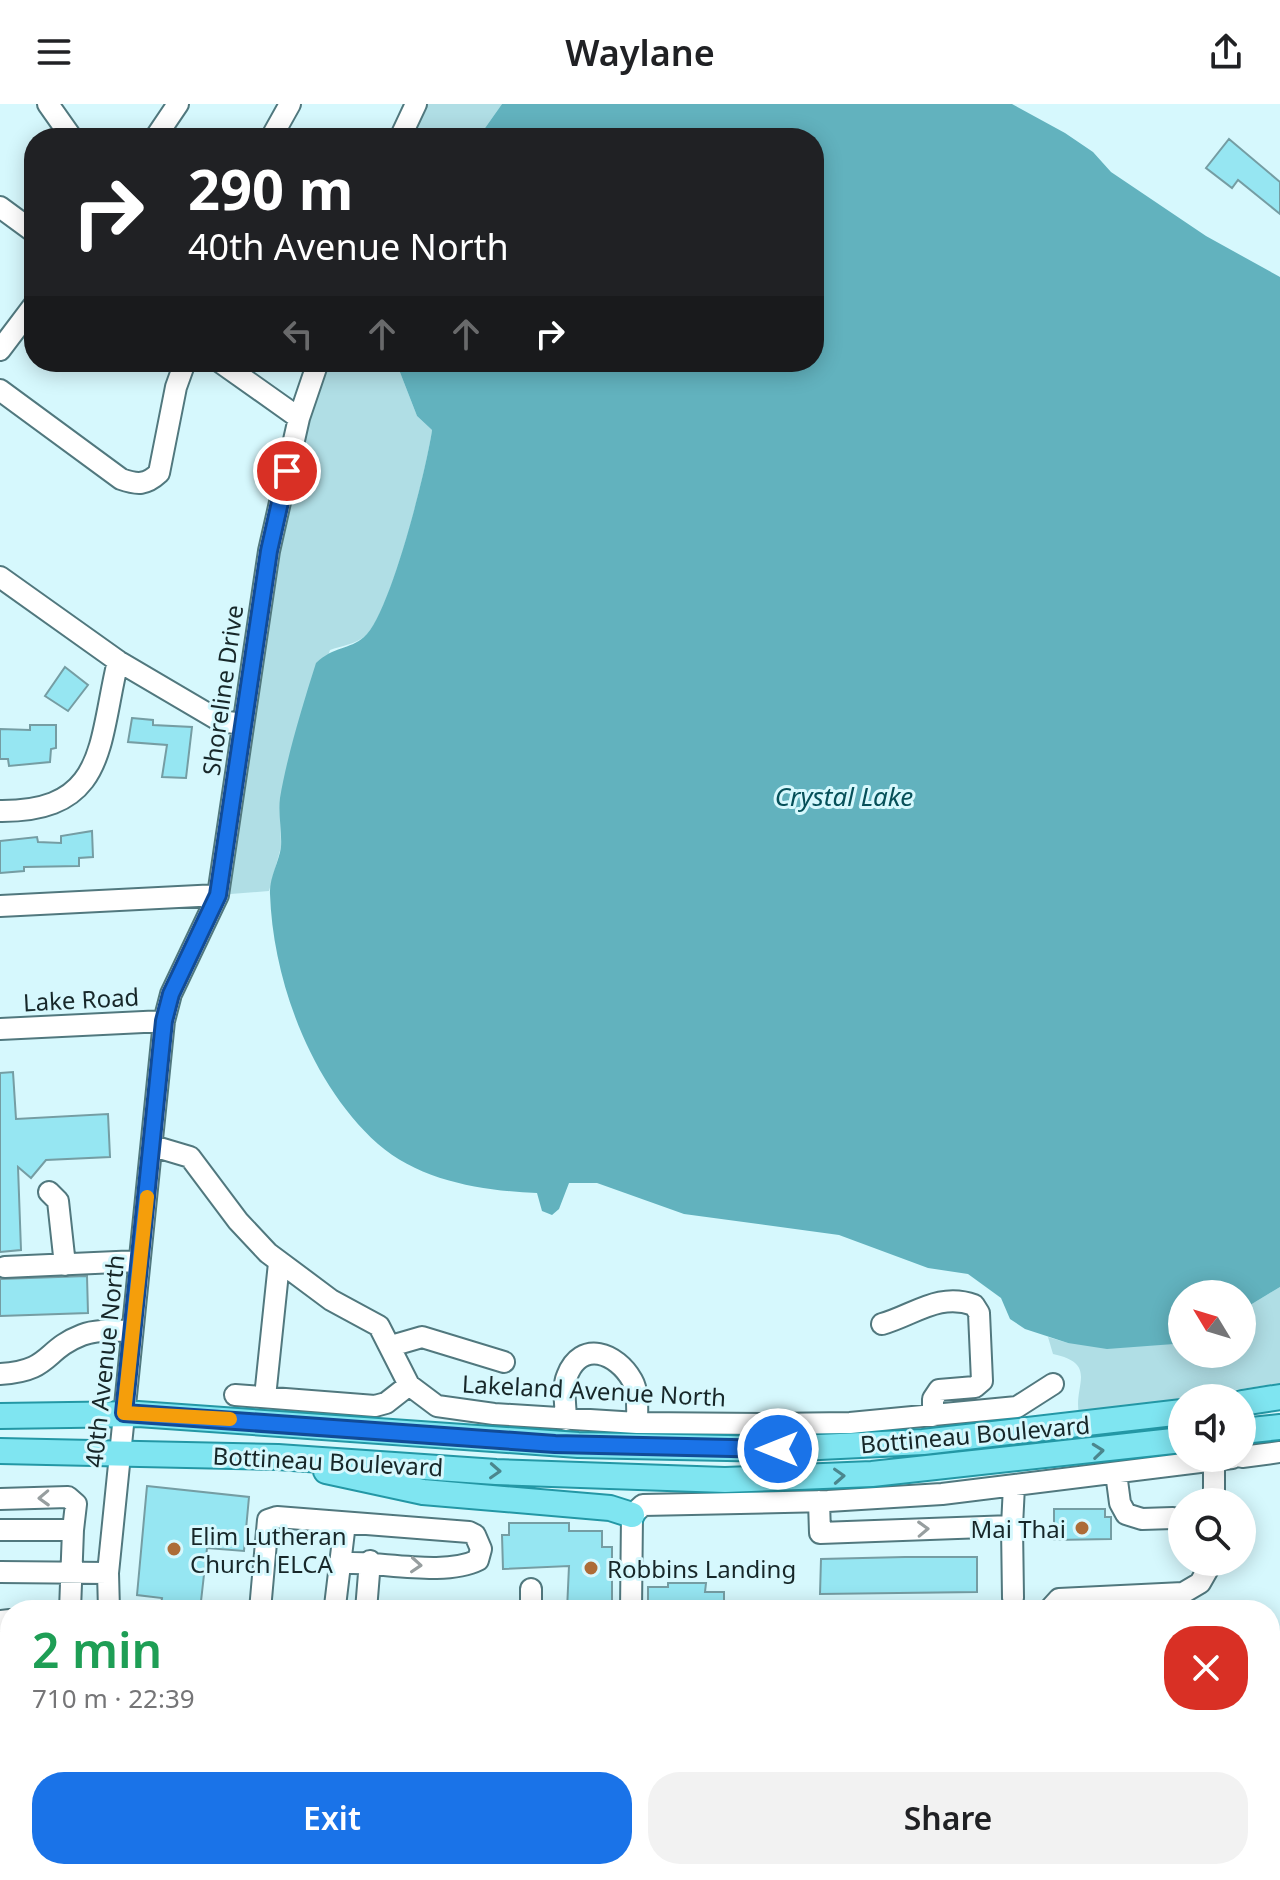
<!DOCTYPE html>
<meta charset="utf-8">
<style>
:root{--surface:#fff;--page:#f2f2f2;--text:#202124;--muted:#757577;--accent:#1a73e8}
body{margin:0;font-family:"Noto Sans",sans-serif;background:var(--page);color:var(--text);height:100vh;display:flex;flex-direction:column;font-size:30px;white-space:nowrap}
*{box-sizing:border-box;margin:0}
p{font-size:26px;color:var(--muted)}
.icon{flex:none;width:44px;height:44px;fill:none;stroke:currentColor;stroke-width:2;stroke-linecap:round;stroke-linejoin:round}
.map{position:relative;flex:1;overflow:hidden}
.drawer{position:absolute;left:0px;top:1496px;width:1280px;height:280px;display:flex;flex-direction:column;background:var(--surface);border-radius:32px 32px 0 0;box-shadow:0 4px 20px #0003}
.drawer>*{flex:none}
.top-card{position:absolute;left:24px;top:24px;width:800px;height:244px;border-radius:32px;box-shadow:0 4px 20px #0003;background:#202124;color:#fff;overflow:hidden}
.needle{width:52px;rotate:308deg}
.fabs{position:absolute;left:1168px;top:1176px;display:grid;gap:16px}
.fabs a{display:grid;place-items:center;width:88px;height:88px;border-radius:50%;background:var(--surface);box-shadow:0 4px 20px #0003;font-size:40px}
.pin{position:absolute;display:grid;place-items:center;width:68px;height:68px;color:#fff;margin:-34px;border:4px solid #fff;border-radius:50%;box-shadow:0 2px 8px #0007}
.me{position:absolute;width:88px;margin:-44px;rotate:270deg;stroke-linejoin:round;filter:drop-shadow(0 0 6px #0008)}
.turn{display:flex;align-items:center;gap:28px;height:168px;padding:0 32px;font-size:36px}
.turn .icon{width:104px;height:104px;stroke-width:2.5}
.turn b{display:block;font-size:56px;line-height:68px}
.lanes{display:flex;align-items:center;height:76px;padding:0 32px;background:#0003;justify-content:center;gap:40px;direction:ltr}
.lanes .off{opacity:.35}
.round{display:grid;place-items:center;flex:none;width:84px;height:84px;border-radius:32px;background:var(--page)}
.overview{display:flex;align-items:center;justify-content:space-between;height:136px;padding:0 32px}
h1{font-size:48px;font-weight:600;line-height:60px;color:#1e9e55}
.button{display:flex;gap:16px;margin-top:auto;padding:16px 32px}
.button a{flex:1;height:92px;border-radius:32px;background:var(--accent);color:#fff;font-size:32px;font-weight:600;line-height:92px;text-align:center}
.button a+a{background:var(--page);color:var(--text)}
header{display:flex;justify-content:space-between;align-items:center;height:104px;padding:0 32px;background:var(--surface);font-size:36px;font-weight:600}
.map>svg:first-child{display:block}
</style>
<header><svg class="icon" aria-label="menu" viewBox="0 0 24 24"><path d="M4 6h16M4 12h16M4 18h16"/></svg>Waylane<svg class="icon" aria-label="share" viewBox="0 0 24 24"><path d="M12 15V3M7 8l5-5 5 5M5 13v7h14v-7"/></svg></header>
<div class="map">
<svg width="1280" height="1776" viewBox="0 0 1280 1776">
<rect width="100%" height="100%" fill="#d6f8fd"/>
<path fill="#b0dee5" d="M416,0H502L478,34H400Z
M318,258H396L417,312L432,326C427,364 391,510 365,532C356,540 341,542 330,546L287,663L280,697L281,743L269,787L218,791L269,447Z
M1280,1183V1279L1079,1310C1073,1281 1099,1260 1053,1250L1048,1233L1068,1239L1174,1240L1182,1236V1250H1242V1206Z"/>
<path fill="#62b2be" d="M502,0H1012L1065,29L1093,48L1111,68L1206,132L1280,173V1183L1242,1206V1190H1182V1236L1174,1240L1107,1245L1068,1239L1025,1225L1010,1215L1001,1194L968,1170L928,1164L839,1131L684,1110L597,1079H569L559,1105L552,1111L542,1107L537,1089C483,1087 420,1077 378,1040C311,980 273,877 270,790C269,774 279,758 281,743C282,727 278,710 280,694C287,652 303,600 316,559C334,542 349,546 364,533C390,512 427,363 432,326L417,312L396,258H814V34H478Z"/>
<path fill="#96e6f2" stroke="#759da3" stroke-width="2" d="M1229,35L1280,78V110L1238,76L1232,84L1206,64Z
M65,563L88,581L68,607L45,592Z
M132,614L153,616V621L192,623L186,674L162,673L167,641L128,638Z
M30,621H56V644L51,645L50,658L9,662L8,655H0V625L30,626Z
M92,727L93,753L79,754V762L24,763V767L0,769V737L37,733L38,738L61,739V732Z
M13,968L16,1015L108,1010L110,1053L46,1056L31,1074L18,1063L21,1146L0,1148V969Z
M87,1172L88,1209L0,1212V1175Z
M147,1382L249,1393L244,1447L207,1444L200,1506H168V1502L161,1501L162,1494L137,1491Z
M1054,1405H1105V1413H1111V1435L1054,1436Z
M509,1419H569V1427H602V1443H612V1506H567L569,1462L503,1465L502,1431H509Z
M905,1453H977V1488L820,1490L821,1455Z
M668,1479H706L705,1488H724V1506H648V1483H668Z"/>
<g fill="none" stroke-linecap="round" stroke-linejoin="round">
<g stroke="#51787e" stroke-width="24">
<path id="minor" d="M48,0L72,34
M155,34L178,0
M271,34L290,0
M400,34L416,0
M0,103L34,128
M0,246L34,201
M220,258L299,314
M0,286L121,375C138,381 146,381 159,369L176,283L185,258
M0,473L118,557L220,617L243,620
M0,707C107,708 98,640 118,557
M0,802L218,791
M0,925L164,917
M153,1042L190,1053L238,1117L268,1149L331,1196L379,1222L409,1281
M49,1088L58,1097L65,1161
M5,1163L139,1157
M882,1220C914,1211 939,1188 974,1201L979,1209L982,1277L975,1283L939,1286L933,1295V1312
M391,1242L422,1233L504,1258
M0,1270C52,1267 43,1246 82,1231C97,1225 116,1227 132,1227
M235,1291L375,1302L386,1299L409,1281L437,1302L494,1310L637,1319L768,1320L850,1319L1017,1303L1053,1280
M265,1293L279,1159
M566,1316C566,1303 562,1284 567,1272C581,1235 617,1249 632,1276C639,1288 637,1306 637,1319
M1242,1353L1280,1348
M1214,1356V1398
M1116,1369L1120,1399L1126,1410L1142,1415L1173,1414
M0,1395L68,1393L76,1400L73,1426H0
M819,1397L820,1429L1012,1422L1014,1382
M1012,1422L1013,1494
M0,1468L108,1469
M335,1502L345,1419
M70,1506L73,1426
M109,1506L108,1469L164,917L171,890L218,791L269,447L299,314L318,258
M260,1506L268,1416L277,1413L469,1428L475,1431L481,1445L478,1456C444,1473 379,1457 339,1459
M366,1506L370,1457
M531,1506V1485
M631,1506L632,1411L643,1401L828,1397L942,1390L1232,1354
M1049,1506L1059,1495L1183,1489L1200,1479L1212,1458
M0,1517L10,1516
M0,1563H10
M1270,1577H1280
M0,1604H10
M0,1730H10
M149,1766V1776
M636,1766V1776"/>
</g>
<g stroke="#2397a5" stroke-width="28">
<path id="major" d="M1242,1299L1280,1293
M0,1312L138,1310L578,1341L778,1345L923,1338L1182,1308
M1242,1327L1280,1323
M0,1347L278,1353L496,1368L725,1376L872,1370L1182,1336
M326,1367L423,1388L610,1404L632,1411"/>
</g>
<use href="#minor" stroke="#fff" stroke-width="20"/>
<use href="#major" stroke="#7fe5f1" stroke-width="24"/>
</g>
<defs><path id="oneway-chevron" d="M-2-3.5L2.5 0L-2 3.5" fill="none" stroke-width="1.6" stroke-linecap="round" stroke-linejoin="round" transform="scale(2)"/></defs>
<g stroke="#4b868d">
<use href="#oneway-chevron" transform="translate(1098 1347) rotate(-6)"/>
<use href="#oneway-chevron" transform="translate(495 1367) rotate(3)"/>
<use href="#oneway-chevron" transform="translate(839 1372) rotate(-3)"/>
</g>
<g stroke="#979e9f">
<use href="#oneway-chevron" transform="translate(44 1394) rotate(178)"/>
<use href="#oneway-chevron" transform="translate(923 1425) rotate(-2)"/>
<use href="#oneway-chevron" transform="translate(416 1461) rotate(4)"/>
</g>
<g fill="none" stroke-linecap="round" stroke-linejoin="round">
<g stroke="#114b97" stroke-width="20">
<path id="route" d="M287,367L269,447L218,791L171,890L164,917L124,1309L555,1340L778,1345"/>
</g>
<use href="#route" stroke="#1a73e8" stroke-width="14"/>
<path stroke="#f59e0b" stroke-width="14" d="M147,1093L124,1309L230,1315"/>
</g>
<g fill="#ad6c37" stroke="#d6f8fd" stroke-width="3">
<circle cx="1082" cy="1424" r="8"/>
<circle cx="174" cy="1445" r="8"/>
<circle cx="591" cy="1464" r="8"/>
</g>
<g text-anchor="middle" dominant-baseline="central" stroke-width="6" stroke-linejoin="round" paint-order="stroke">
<g font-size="24" fill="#172729" stroke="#d6f8fd">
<text transform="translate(222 586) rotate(-82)">Shoreline Drive</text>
<text transform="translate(81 895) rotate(-3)">Lake Road</text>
<text transform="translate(104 1257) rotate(-84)">40th Avenue North</text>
<text transform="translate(594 1286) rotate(3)">Lakeland Avenue North</text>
<text transform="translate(975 1330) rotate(-5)">Bottineau Boulevard</text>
<text transform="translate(328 1357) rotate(3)">Bottineau Boulevard</text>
</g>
<g font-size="24" fill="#172729" stroke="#d6f8fd" text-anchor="start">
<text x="1066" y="1424" text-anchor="end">Mai Thai</text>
<text x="190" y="1431">Elim Lutheran<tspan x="190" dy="28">Church ELCA</tspan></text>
<text x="607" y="1464">Robbins Landing</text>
</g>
<g font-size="26" font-style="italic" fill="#065059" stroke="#d6f8fd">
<text x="844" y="692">Crystal Lake</text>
</g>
</g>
</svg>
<div class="fabs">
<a><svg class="needle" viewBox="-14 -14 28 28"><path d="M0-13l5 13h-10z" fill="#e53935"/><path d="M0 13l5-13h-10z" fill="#757577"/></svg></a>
<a><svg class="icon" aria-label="sound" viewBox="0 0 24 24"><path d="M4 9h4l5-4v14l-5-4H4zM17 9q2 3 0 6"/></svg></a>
<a><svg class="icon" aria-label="search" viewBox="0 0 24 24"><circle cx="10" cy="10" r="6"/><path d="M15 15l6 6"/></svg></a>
</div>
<div class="pin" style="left:287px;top:367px;background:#d93025"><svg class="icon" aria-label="arrive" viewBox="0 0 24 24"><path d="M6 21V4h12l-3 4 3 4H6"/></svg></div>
<svg class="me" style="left:778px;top:1345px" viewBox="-20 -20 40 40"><circle r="17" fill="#1a73e8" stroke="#fff" stroke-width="3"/><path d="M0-11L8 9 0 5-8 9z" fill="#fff"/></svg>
<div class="top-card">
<div class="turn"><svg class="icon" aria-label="right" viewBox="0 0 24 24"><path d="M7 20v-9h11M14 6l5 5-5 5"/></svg><div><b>290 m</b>40th Avenue North</div></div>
<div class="lanes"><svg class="icon off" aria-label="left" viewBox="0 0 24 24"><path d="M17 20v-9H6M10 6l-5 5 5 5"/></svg><svg class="icon off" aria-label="ahead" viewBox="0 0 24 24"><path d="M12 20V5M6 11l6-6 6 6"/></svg><svg class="icon off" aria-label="ahead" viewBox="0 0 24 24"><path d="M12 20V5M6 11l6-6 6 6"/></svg><svg class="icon" aria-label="right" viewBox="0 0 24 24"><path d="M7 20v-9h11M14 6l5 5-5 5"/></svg></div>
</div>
<section class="drawer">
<div class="overview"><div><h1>2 min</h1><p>710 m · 22:39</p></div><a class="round" style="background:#d93025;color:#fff"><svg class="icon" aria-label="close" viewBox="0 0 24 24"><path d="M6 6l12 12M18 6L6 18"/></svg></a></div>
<div class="button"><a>Exit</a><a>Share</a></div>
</section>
</div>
